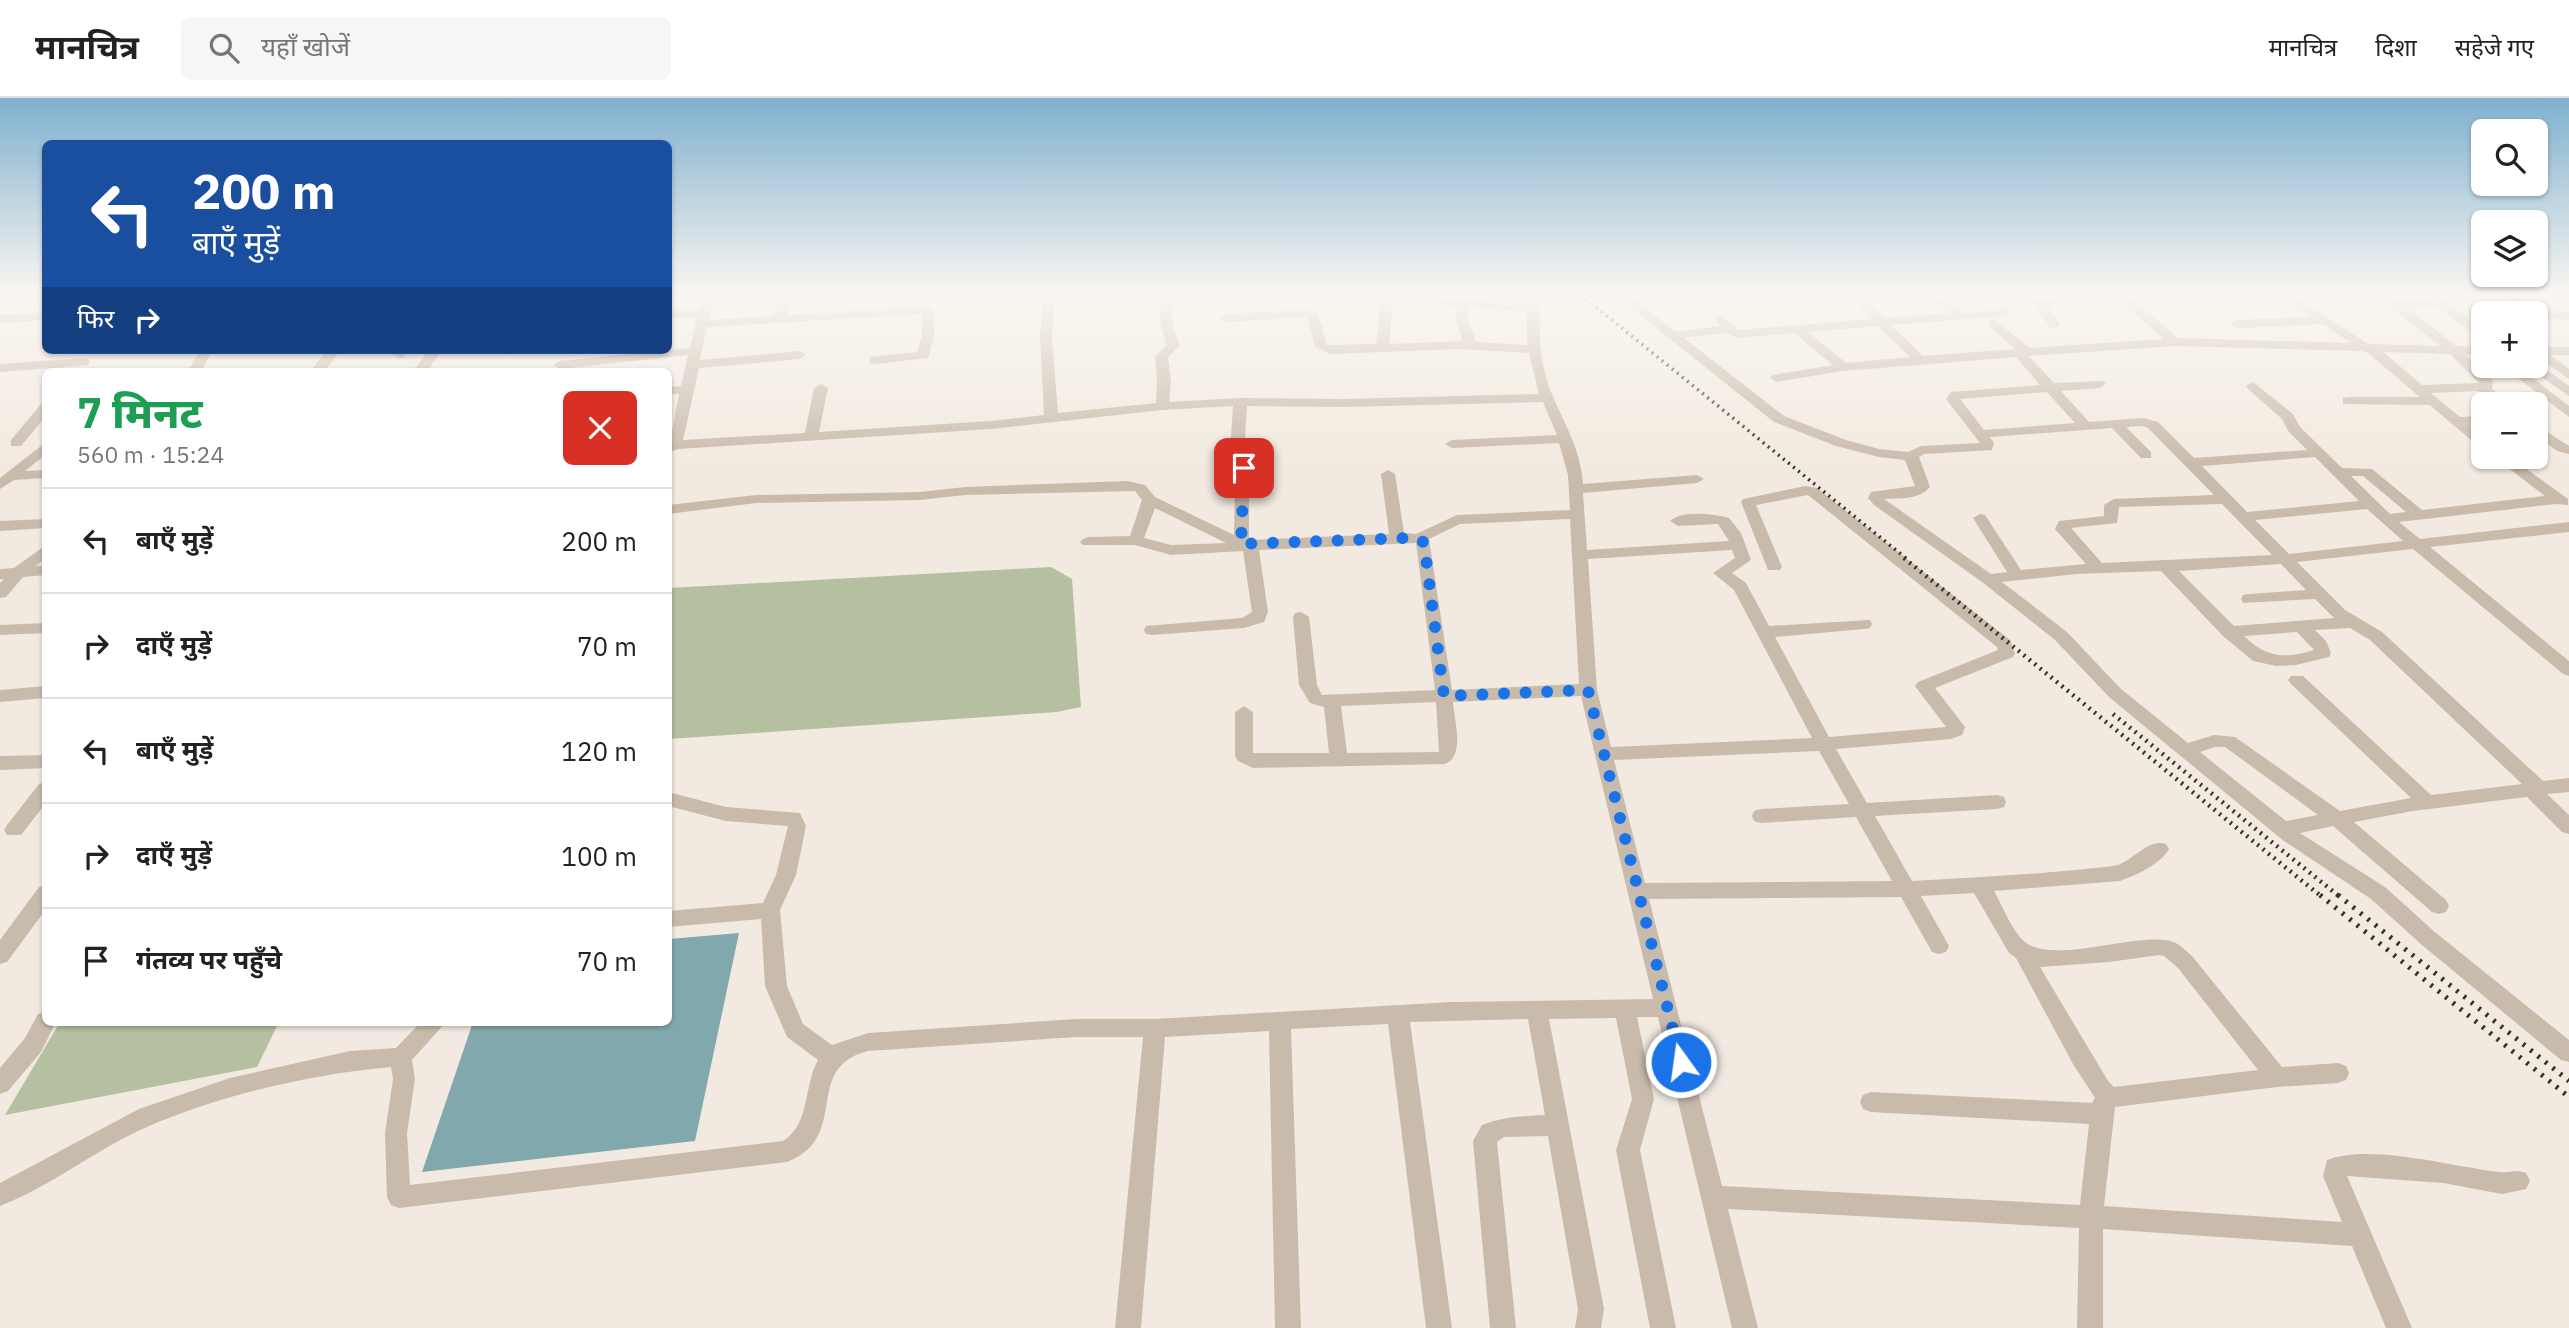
<!DOCTYPE html>
<html lang="hi">
<meta charset="utf-8">
<style>
:root{--surface:#fff;--page:#f6f6f6;--text:#222;--muted:#767676;--line:#e0e0e0}
body{margin:0;font-family:"IBM Plex Sans","Noto Sans Devanagari",sans-serif;background:var(--page);color:var(--text);height:100vh;display:flex;flex-direction:column;font-size:26px;white-space:nowrap}
*{box-sizing:border-box;margin:0}
p{font-size:23px;color:var(--muted)}
.icon{flex:none;width:38px;height:38px;fill:none;stroke:currentColor;stroke-width:2;stroke-linecap:round;stroke-linejoin:round}
.map{position:relative;flex:1;overflow:hidden}
.drawer{position:absolute;left:42px;top:270px;width:630px;height:658px;display:flex;flex-direction:column;background:var(--surface);border-radius:10px;box-shadow:0 2px 5px #0004}
.drawer>*{flex:none}
.banner{position:absolute;left:42px;top:42px;width:630px;height:214px;border-radius:10px;box-shadow:0 2px 5px #0004;background:#1a4fa0;color:#fff;overflow:hidden}
.fabs{position:absolute;left:2471px;top:21px;display:grid;gap:14px}
.fabs a{display:grid;place-items:center;width:77px;height:77px;border-radius:10px;background:var(--surface);box-shadow:0 2px 5px #0004;font-size:35px}
.pin{position:absolute;display:grid;place-items:center;width:60px;height:60px;color:#fff;margin:-30px;border-radius:14px;box-shadow:0 4px 10px #0006}
.me{position:absolute;width:77px;margin:-38px;rotate:346deg;stroke-linejoin:round;filter:drop-shadow(0 0 5px #0008)}
.turn{display:flex;align-items:center;gap:24px;height:147px;padding:0 35px;font-size:32px}
.turn .icon{width:91px;height:91px;stroke-width:2.5}
.turn b{display:block;font-size:49px;line-height:60px}
.then{display:flex;align-items:center;height:66px;padding:0 35px;background:#0003;gap:14px;font-size:26px}
.round{display:grid;place-items:center;flex:none;width:74px;height:74px;border-radius:10px;background:var(--page)}
.headline{display:flex;align-items:center;justify-content:space-between;height:119px;padding:0 35px}
h1{font-size:42px;font-weight:800;line-height:52px;color:#1e9e55}
ul{padding:0;list-style:none}
li{display:flex;align-items:center;gap:21px;height:105px;padding:0 35px;border-top:2px solid var(--line)}
li div{flex:1}
li b{display:block;font-size:26px}
li em{font-style:normal}
header{display:flex;align-items:center;gap:42px;box-sizing:border-box;height:98px;padding:0 35px;background:var(--surface);border-bottom:2px solid var(--line)}
header strong{font-size:33px}
nav{display:flex;gap:38px;margin-inline-start:auto;font-size:24px}
.search{width:490px;height:63px;background:var(--page);display:flex;align-items:center;gap:18px;box-sizing:border-box;padding:0 24px;border-radius:10px;color:var(--muted);font-size:26px}
.map>svg:first-child{display:block}
</style>
<header>
<strong>मानचित्र</strong>
<div class="search"><svg class="icon" aria-label="search" viewBox="0 0 24 24"><circle cx="10" cy="10" r="6"/><path d="M15 15l6 6"/></svg>यहाँ खोजें</div>
<nav><a>मानचित्र</a><a>दिशा</a><a>सहेजे गए</a></nav>
</header>
<div class="map">
<svg width="2569" height="1230" viewBox="0 0 2569 1230">
<rect width="100%" height="100%" fill="#f2eae0"/>
<path fill="#b4c0a0" d="M1051,469L1072,481L1081,609L1057,614L669,641V490Z
M60,924H279L257,969L5,1017Z"/>
<path fill="#81a9ad" d="M739,835L695,1043L422,1074L473,924H668L669,841Z"/>
<g fill="none" stroke-linecap="round" stroke-linejoin="round">
<path fill="#c9bbac" fill-rule="evenodd" d="M702,197H714L709,222L774,218L779,197H791L787,217L928,208L934,212V238L928,260L875,266L870,265V259L917,254L922,238V216L707,229L700,262L800,253L806,257L800,261L699,270L683,342L805,335L814,290L821,286L828,290L819,334L991,323L1044,317L1040,239L1043,201L966,206L960,202C974,191 1035,196 1055,197L1052,239L1058,315L1156,305L1157,284L1155,258L1167,247L1161,229L1159,197H1171L1173,229L1180,248L1168,259L1171,284L1169,304L1240,300L1344,301L1539,296L1529,255L1460,251L1331,256L1315,249L1307,219L1226,224L1220,220L1226,216L1312,211L1318,215L1327,247L1376,246L1381,201L1387,197L1393,201L1389,246L1463,243L1455,221L1456,209L1434,207V201L1527,206L1528,197H1540C1539,232 1538,260 1551,294C1564,325 1581,352 1583,386L1697,377L1704,381L1697,385L1583,395L1587,452L1729,443L1718,426L1678,428L1670,423C1683,412 1713,416 1729,420L1741,435L1751,462L1732,475L1746,485L1769,528L1870,522L1872,526L1870,530L1864,531L1775,539L1829,639L1946,629L1918,592L1915,588L1918,584L1998,552L1997,549L1808,397L1756,407L1782,469L1780,472H1768L1741,404L1743,401L1805,388L1817,390L2010,542L2015,555L2013,559L1935,590L1965,629L1962,637L1951,641L1836,651L1867,705L1997,697L2004,699L2006,704L2004,709L1997,711L1875,718L1912,783C1979,779 2046,776 2113,768C2132,766 2146,740 2166,746L2169,751C2160,767 2136,777 2120,783L1994,793C2003,809 2012,833 2025,844C2052,867 2136,834 2170,843C2179,845 2185,852 2192,858L2282,969L2338,965L2346,968L2349,975L2346,982L2338,985L2277,989L2115,1009L2104,1108L2342,1124L2323,1078L2327,1062C2371,1045 2452,1069 2500,1074C2510,1075 2517,1071 2526,1075L2530,1083L2526,1091L2502,1096L2443,1085L2347,1078L2412,1230H2386L2352,1148L2103,1131V1230H2077L2079,1130L1728,1111L1758,1230H1732L1658,919H1637L1654,1001L1640,1052L1676,1230H1650L1616,1052L1632,1001L1616,920L1549,921L1604,1211L1601,1230H1575L1578,1211L1548,1038L1504,1039L1497,1044L1516,1230H1490L1473,1043L1482,1027C1503,1019 1522,1018 1545,1017L1528,921L1410,924L1452,1230H1426L1388,926L1291,931L1301,1230H1275L1269,933L1165,939L1141,1230H1115L1143,939H1076L868,953C801,970 852,1039 787,1064L399,1110L391,1107L387,1099L385,1035L393,981L391,969C312,976 220,997 147,1029C96,1051 52,1088 0,1108V1085L139,1011L230,980L350,953L396,950L421,924H446L412,962L415,981L407,1035L410,1087L783,1043C811,1025 803,989 818,962L787,939L765,888L761,821L668,829V813L763,805L776,777L788,728L726,723L668,708V694L726,709L800,715L806,728L796,777L780,812L787,888L803,926L832,947L868,935L1076,921H1155L1452,904L1653,901L1581,598L1453,604C1454,621 1466,660 1444,666L1253,670L1238,663L1235,658V614L1244,608L1253,614V655H1329L1324,609L1310,605L1299,587L1293,519L1295,515L1301,514L1309,519L1317,587L1322,597L1435,592L1416,445L1259,452L1268,514L1264,524L1244,530L1152,537L1146,536L1144,532L1146,528L1242,520L1252,514L1243,453L1171,457L1135,447H1083L1080,444L1083,441L1088,439L1130,438L1142,402L1135,393L965,397L920,402L756,405L668,416V407L756,397L920,394L965,389L1127,383L1145,387L1155,399L1234,437L1235,382L1243,352L1231,340L1233,308L1162,312L991,331L678,351L668,355L679,296L668,297V289L681,288L688,257L560,271L553,267L560,263L690,250L697,219L668,221V213L699,212ZM1469,210L1527,213V247L1476,244L1467,221ZM1543,304L1557,337L1452,342L1445,346L1452,350L1559,345L1568,377L1570,412L1457,417L1416,436L1404,435L1395,376L1388,372L1381,376L1389,436L1249,442V382L1257,351L1245,339L1247,308L1344,309ZM1155,410L1226,445L1171,447L1144,440ZM1570,421L1579,586L1452,592L1429,441L1460,426ZM1732,452L1735,460L1713,475L1734,492L1812,640L1611,649L1597,592L1588,461ZM1436,604L1439,654L1347,655L1341,608ZM1819,653L1849,706L1761,711L1754,713L1752,718L1754,723L1761,725L1856,719L1892,783L1645,785L1614,662ZM1974,795L2009,855L2016,860L2073,966L2095,1000L2092,1005L1871,994L1863,997L1860,1004L1863,1011L1871,1014L2089,1026L2080,1107L1722,1088L1649,801L1901,799L1932,854L1939,856L1946,854L1949,848L1921,798ZM2159,857L2164,858L2178,870L2258,972L2114,989L2108,983L2040,869L2109,864Z
M1615,197H1628L1676,234L1720,228L1715,221L1721,217L1739,232L1871,221L1848,197H1861L1884,220L1950,215L1925,197C1946,197 1948,209 1965,214C1980,218 2000,204 2013,214L2007,218L1891,227L1923,258L2015,251L1989,228V222L1993,221L2030,250L2164,241L2122,204L2047,207L2060,226L2054,230L2050,229L2032,204L2038,200L2128,197L2178,240L2351,245L2323,226L2237,230L2231,226L2237,222L2313,219L2279,197H2294L2368,246L2440,248L2376,197H2389L2398,203H2432L2427,197H2440L2483,233V243L2439,210H2407L2456,248L2483,249V257L2465,256L2493,283L2492,291L2510,306H2495L2478,293L2431,295L2460,319L2483,318V326L2470,327L2483,338V349L2478,348L2430,307L2343,306V300L2348,299H2420L2368,255L2362,253L2175,248L2029,258L2054,285L2104,283L2106,286L2099,290L2061,293L2089,324L2143,320L2158,324L2194,360L2307,352L2289,334L2282,321L2248,291L2246,288L2253,284L2293,316L2300,329L2342,370L2372,371L2422,412L2545,398L2494,359H2510L2568,401V407L2556,406L2399,424L2420,441L2569,424V434L2430,449L2569,563V578L2563,576L2413,451L2297,464L2345,512L2382,534L2543,683L2569,680V694L2547,696L2569,717V736L2562,734L2527,699L2413,713L2354,724L2446,802L2449,808L2446,814L2439,816L2432,814L2333,728L2300,735L2385,789L2436,835L2569,942V964L2561,962L2422,847L2371,801L2284,743L2109,599L2055,542L1982,484L1874,407L1868,400L1871,394L1915,388L1905,362L1879,359L1836,348L1774,324ZM1878,228L1910,259L1846,265L1808,234ZM1725,235L1739,240L1794,235L1833,267L1772,277L1770,280L1777,284L1843,273L2016,259L2040,287L1951,294L1946,301L1980,345L1921,348L1908,354L1879,351L1846,342L1784,318L1684,240ZM2383,254L2450,256L2479,285L2422,287ZM2047,294L2075,325L1984,332L1960,301ZM2142,328L2148,330L2214,397L2114,401L2104,407V418L2059,423L2055,431L2086,466L2021,472L1985,417L1980,416L1973,420L2007,474L1991,476L1884,401C1901,400 1919,402 1930,389L1919,359L1924,356L1992,352L1994,345L1990,339L2112,330L2141,360H2151V354L2126,329ZM2315,359L2359,403L2247,414L2202,368ZM2351,378H2363L2406,414L2390,416ZM2222,406L2272,457L2102,465L2071,430L2117,425L2119,409ZM2367,411L2403,443L2289,456L2255,422ZM2281,466L2306,492L2249,496L2243,497L2241,501L2243,505L2315,501L2334,520L2234,528L2179,473ZM2161,473L2223,538L2253,563L2276,568L2296,567L2329,559L2331,555L2326,543L2315,532L2350,530L2370,542L2522,686L2431,697L2303,578H2291L2288,582L2291,586L2411,700L2340,713L2235,639L2214,637L2188,645L2121,591L2067,534L2002,484L2077,476ZM2297,534L2314,552C2285,561 2266,560 2244,538ZM2215,649H2225L2318,717L2286,723L2200,654Z
M2502,197H2516L2543,212L2569,214V222L2536,219V215H2530Z
M46,214V222L0,225V217Z
M2536,249H2569V257H2551L2569,271V281L2536,258Z
M200,252H212L202,273H188Z
M327,252H340L325,273H311Z
M395,252H407L404,260L399,261L393,257Z
M429,252H442L427,273H413Z
M84,260L89,261V267L0,274V266Z
M2536,264L2569,288V298L2530,271L2529,268H2536Z
M2502,268H2517L2569,308V319Z
M46,305V318L21,348H11V342L41,306Z
M2536,327L2569,348V356L2557,353L2536,337Z
M46,344V356L25,373L46,372V380L14,382L0,391V380Z
M46,421V430L0,433V423Z
M46,447V460L36,468L46,467V477L23,479L6,499L0,500V485L4,481H0V471L14,470Z
M46,525V535L0,537V527Z
M46,588V600L0,604V592Z
M46,657V670L0,672V658Z
M46,684V705L21,737H7L4,732L7,727L39,686Z
M46,787V811L7,864L0,866V842L39,789Z
M46,913V924H56L41,954L8,993L0,996V970L25,940L38,916Z"/>
<path stroke="#382f2b" stroke-width="3.5" stroke-dasharray="2 4.5" stroke-linecap="butt" d="M1581,197L1907,461"/>
<path stroke="#382f2b" stroke-width="4.5" stroke-dasharray="2 5" stroke-linecap="butt" d="M1904,460L2322,799
M2113,616L2340,799"/>
<path stroke="#382f2b" stroke-width="5" stroke-dasharray="2.5 7" stroke-linecap="butt" d="M2320,797L2569,999
M2338,797L2569,983"/>
</g>
<linearGradient id="sky" x2="0" y2="1"><stop stop-color="#7fb0d0"/><stop offset="0.53" stop-color="#f9f6f1"/><stop offset="1" stop-color="#f9f6f1" stop-opacity="0"/></linearGradient>
<rect width="2569" height="369" fill="url(#sky)"/>
<g fill="none" stroke-linecap="round" stroke-linejoin="round">
<path stroke="#1a73e8" stroke-width="12" stroke-dasharray="0 21.6" d="M1244,370L1241,446L1406,440L1420,441L1424,445L1444,598L1588,592L1681,964"/>
</g>
</svg>
<div class="fabs">
<a><svg class="icon" aria-label="search" viewBox="0 0 24 24"><circle cx="10" cy="10" r="6"/><path d="M15 15l6 6"/></svg></a>
<a><svg class="icon" aria-label="layers" viewBox="0 0 24 24"><path d="M12 4l9 5-9 5-9-5zM3 14l9 5 9-5"/></svg></a>
<a>+</a>
<a>−</a>
</div>
<div class="pin" style="left:1244px;top:370px;background:#d93025"><svg class="icon" aria-label="arrive" viewBox="0 0 24 24"><path d="M6 21V4h12l-3 4 3 4H6"/></svg></div>
<svg class="me" style="left:1681px;top:964px" viewBox="-20 -20 40 40"><circle r="17" fill="#1a73e8" stroke="#fff" stroke-width="3"/><path d="M0-11L8 9 0 5-8 9z" fill="#fff"/></svg>
<div class="banner">
<div class="turn"><svg class="icon" aria-label="left" viewBox="0 0 24 24"><path d="M17 20v-9H6M10 6l-5 5 5 5"/></svg><div><b>200 m</b>बाएँ मुड़ें</div></div>
<div class="then">फिर<svg class="icon" aria-label="right" viewBox="0 0 24 24"><path d="M7 20v-9h11M14 6l5 5-5 5"/></svg></div>
</div>
<section class="drawer">
<div class="headline"><div><h1>7 मिनट</h1><p>560 m · 15:24</p></div><a class="round" style="background:#d93025;color:#fff"><svg class="icon" aria-label="close" viewBox="0 0 24 24"><path d="M6 6l12 12M18 6L6 18"/></svg></a></div>
<ul>
<li><svg class="icon" aria-label="left" viewBox="0 0 24 24"><path d="M17 20v-9H6M10 6l-5 5 5 5"/></svg><div><b>बाएँ मुड़ें</b></div><em>200 m</em></li>
<li><svg class="icon" aria-label="right" viewBox="0 0 24 24"><path d="M7 20v-9h11M14 6l5 5-5 5"/></svg><div><b>दाएँ मुड़ें</b></div><em>70 m</em></li>
<li><svg class="icon" aria-label="left" viewBox="0 0 24 24"><path d="M17 20v-9H6M10 6l-5 5 5 5"/></svg><div><b>बाएँ मुड़ें</b></div><em>120 m</em></li>
<li><svg class="icon" aria-label="right" viewBox="0 0 24 24"><path d="M7 20v-9h11M14 6l5 5-5 5"/></svg><div><b>दाएँ मुड़ें</b></div><em>100 m</em></li>
<li><svg class="icon" aria-label="arrive" viewBox="0 0 24 24"><path d="M6 21V4h12l-3 4 3 4H6"/></svg><div><b>गंतव्य पर पहुँचे</b></div><em>70 m</em></li>
</ul>
</section>
</div>
